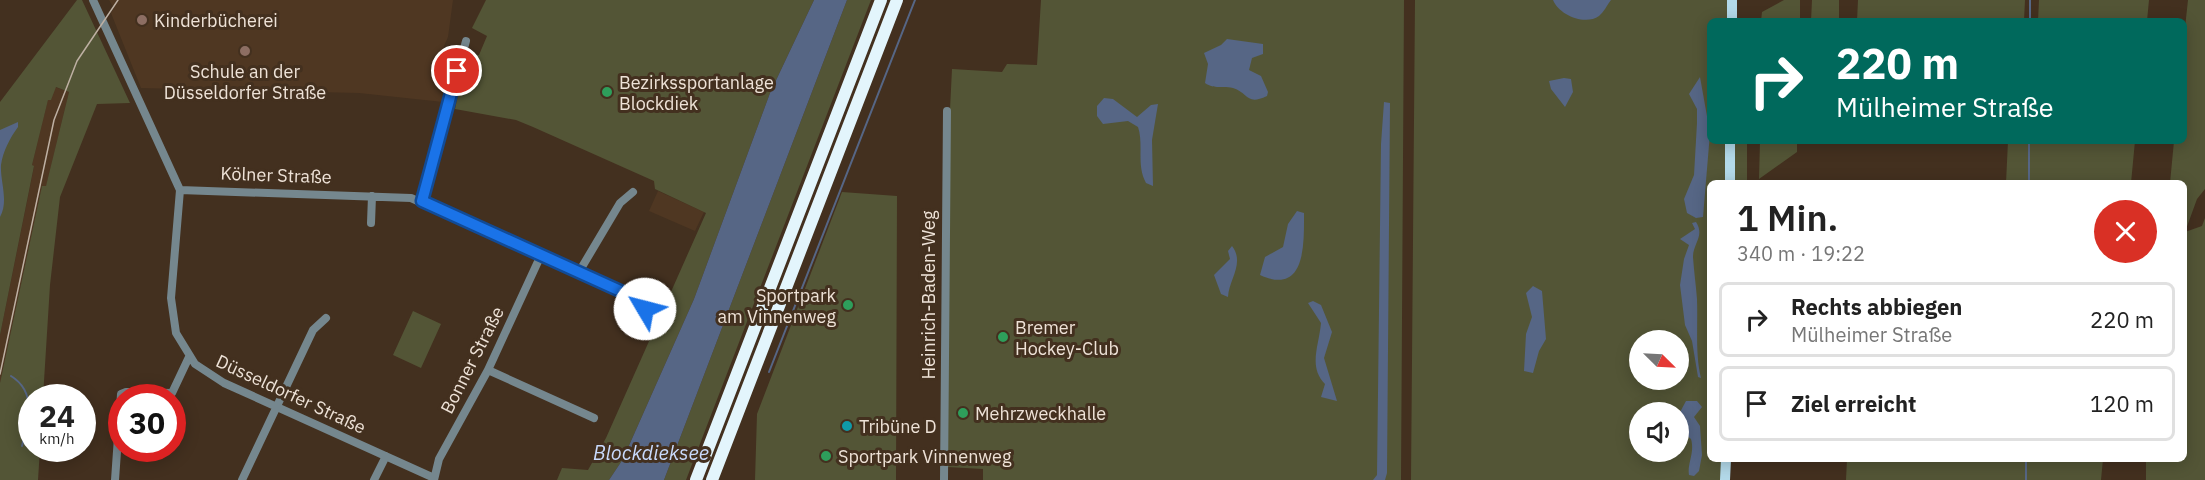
<!DOCTYPE html>
<html lang="de">
<meta charset="utf-8">
<style>
:root{--surface:#fff;--page:#f2f2f2;--text:#222;--muted:#767676;--line:#e0e0e0}
body{margin:0;font-family:"IBM Plex Sans",sans-serif;background:var(--page);color:var(--text);height:100vh;display:flex;flex-direction:column;font-size:22px;white-space:nowrap}
*{box-sizing:border-box;margin:0}
p{font-size:20px;color:var(--muted)}
.icon{flex:none;width:33px;height:33px;fill:none;stroke:currentColor;stroke-width:2;stroke-linecap:round;stroke-linejoin:round}
.map{position:relative;flex:1;overflow:hidden}
.side{position:absolute;left:1707px;top:180px;width:480px;height:282px;display:flex;flex-direction:column;background:var(--surface);border-radius:9px;box-shadow:0 3px 15px #0003}
.side>*{flex:none}
.guide{position:absolute;left:1707px;top:18px;width:480px;height:126px;border-radius:9px;box-shadow:0 3px 15px #0003;background:#00695c;color:#fff;overflow:hidden}
.needle{width:39px;rotate:114deg}
.fabs{position:absolute;left:1629px;top:330px;display:grid;gap:12px}
.fabs a{display:grid;place-items:center;width:60px;height:60px;border-radius:50%;background:var(--surface);box-shadow:0 3px 15px #0003;font-size:30px}
.speed{position:absolute;left:18px;top:384px;display:flex;gap:12px;font-size:30px;font-weight:700;text-align:center}
.speed>*{display:grid;place-content:center;width:78px;height:78px;border-radius:50%;background:var(--surface);box-shadow:0 3px 15px #0003;line-height:1}
.speed small{font-size:15px;font-weight:400}
.speed .limit{border:9px solid #d22;background:#fff;color:#111}
.pin{position:absolute;display:grid;place-items:center;width:51px;height:51px;color:#fff;margin:-26px;border:3px solid #fff;border-radius:50%;box-shadow:0 2px 6px #0007}
.me{position:absolute;width:66px;margin:-33px;rotate:307deg;stroke-linejoin:round;filter:drop-shadow(0 0 4px #0008)}
.turn{display:flex;align-items:center;gap:21px;height:126px;padding:0 30px;font-size:27px}
.turn .icon{width:78px;height:78px;stroke-width:2.5}
.turn b{display:block;font-size:42px;line-height:51px}
.round{display:grid;place-items:center;flex:none;width:63px;height:63px;border-radius:32px;background:var(--page)}
.summary{display:flex;align-items:center;justify-content:space-between;height:102px;padding:0 30px}
h1{font-size:36px;font-weight:600;line-height:45px}
ul{padding:0;list-style:none}
li{display:flex;align-items:center;gap:18px;height:75px;margin:0 12px 9px;padding:0 18px;border:3px solid var(--line);border-radius:9px}
li div{flex:1}
li b{display:block;font-size:22px}
li em{font-style:normal}
.map>svg:first-child{display:block}
</style>
<div class="map">
<svg width="2205" height="480" viewBox="0 0 2205 480">
<rect width="100%" height="100%" fill="#43301f"/>
<path fill="#4f3722" d="M109,0H453L448,37L436,64L449,70L443,102L359,93L141,88L111,13L114,8Z
M55,87L69,92L46,187H42L0,383V335L34,167L32,165L48,99H51Z
M658,191L704,212L695,231L649,211Z"/>
<path fill="#535536" fill-rule="evenodd" d="M77,0H82L130,103L97,104L60,197L50,285L43,397L32,398V448L40,449L38,480H0V383L42,186H46L69,92L56,87L51,100H48L32,165L34,166L0,335V102Z
M486,0H814L770,93L694,299L623,459L609,480H557L562,468L588,470L606,438L706,213L655,189L654,181L533,127L516,120L455,109L466,56L479,55L487,36L472,28Z
M847,0H871L686,480H664Z
M1041,0H1404L1401,480H983V469L947,467L948,150L952,69L1002,72L1007,64L1037,65Z
M1415,0H1728V21H1710V141H1726V183H1710V459H1722V480H1411ZM1640,340H1678V380H1640ZM1640,412H1678V452H1640Z
M1784,0H1800V21H1761L1762,12Z
M1812,0H1839V21H1811Z
M1858,0H2025L2024,21H1857Z
M2039,0H2149L2147,21H2038Z
M2188,0H2205V189L2197,199L2185,232L2202,226L2205,218V480H2146V459H2184V183H2170L2174,141H2184V37Z
M1734,141H1747V183H1733Z
M1760,141H1797V152L1759,179Z
M2008,141H2135L2131,183H2006Z
M842,192L897,196L896,480H755L757,414Z
M413,311L441,324L421,368L393,355Z
M1847,459H2103L2101,480H1846Z"/>
<path fill="#566685" d="M814,0H847L664,480H609L623,459L694,299L770,93Z
M1553,0H1611C1607,5 1604,12 1599,16C1585,26 1559,15 1553,0Z
M1227,39L1263,44V54L1252,58L1249,70L1261,76L1268,92L1267,96C1246,106 1249,93 1233,88C1222,85 1215,90 1205,83L1208,64L1204,53L1221,45Z
M1700,77L1710,133L1703,217L1696,218L1687,213L1684,199L1694,175L1697,123V109L1689,94Z
M1564,78L1571,79L1573,92L1565,107L1551,89L1549,81Z
M1104,98L1113,99L1137,117L1151,105L1158,104L1152,140L1153,186L1146,183C1136,165 1144,145 1138,127L1128,121L1103,124L1097,116V106Z
M1384,102L1390,103L1387,473L1385,480H1373L1377,475L1381,144Z
M18,122V127C10,138 3,151 1,165C0,181 9,201 0,217V130Z
M1297,211L1304,213C1304,244 1306,296 1260,275L1265,257L1283,247L1288,224Z
M1696,222C1705,236 1693,243 1693,257C1694,272 1696,286 1697,299C1698,325 1695,353 1701,378L1698,377L1692,341L1685,325L1680,285L1684,259L1689,245L1680,239L1695,229L1692,223Z
M1232,246C1245,263 1229,279 1228,297L1221,294L1214,275L1230,259L1228,251Z
M1533,286L1542,291L1546,339L1539,351L1533,373L1524,371L1526,334L1532,317L1526,293Z
M1313,301L1321,305L1332,332L1324,358L1337,401L1321,397L1325,384C1308,367 1319,346 1321,323L1308,303Z
M1686,401H1697L1702,407L1694,417L1700,426L1702,455L1699,471L1694,476L1689,475C1687,463 1695,453 1691,439L1679,429V414Z"/>
<g fill="none" stroke-linecap="round" stroke-linejoin="round">
<path stroke="#566685" stroke-width="2" d="M2030,21V0
M2029,183V141
M769,372L915,0
M11,376C37,392 29,421 22,446
M2026,480V459"/>
<path stroke="#75878e" stroke-width="8" d="M93,0L180,190L171,298L176,333L195,364L224,383L434,478
M180,190L411,198L638,299L645,309
M422,201L466,41
M371,223L372,196
M579,272L620,203L633,192
M488,370L594,418
M115,480L121,394L126,392L172,393L189,357
M242,480L313,330L326,318
M374,480L386,456
M434,480L439,459L488,370L541,255
M944,480L947,111"/>
<path stroke="#b3d9e9" stroke-width="10" d="M1732,21V0
M1730,183V141
M1725,480L1726,459"/>
<path stroke="#e3f5fc" stroke-width="12" d="M696,480L881,0
M712,480L897,0"/>
<path stroke="#beb0a3" stroke-width="1.5" d="M0,374L54,120L77,61L118,0"/>
</g>
<g fill="none" stroke-linecap="round" stroke-linejoin="round">
<g stroke="#114b97" stroke-width="15">
<path id="route" d="M457,71L422,201L638,299L645,309"/>
</g>
<use href="#route" stroke="#1a73e8" stroke-width="10"/>
</g>
<g fill="#8d6e63" stroke="#43301f" stroke-width="2">
<circle cx="142" cy="20" r="6"/>
<circle cx="245" cy="51" r="6"/>
</g>
<g fill="#2e9e5b" stroke="#43301f" stroke-width="2">
<circle cx="607" cy="92" r="6"/>
<circle cx="848" cy="305" r="6"/>
<circle cx="1003" cy="337" r="6"/>
<circle cx="963" cy="413" r="6"/>
<circle cx="826" cy="456" r="6"/>
</g>
<circle fill="#0f9aa8" stroke="#43301f" stroke-width="2" cx="847" cy="426" r="6"/>
<g text-anchor="middle" dominant-baseline="central" stroke-width="6" stroke-linejoin="round" paint-order="stroke">
<g font-size="18" fill="#eee2d7" stroke="#43301f" text-anchor="start">
<text x="154" y="20">Kinderbücherei</text>
<text x="245" y="71" text-anchor="middle">Schule an der<tspan x="245" dy="21">Düsseldorfer Straße</tspan></text>
<text x="619" y="82">Bezirkssportanlage<tspan x="619" dy="21">Blockdiek</tspan></text>
<text x="836" y="295" text-anchor="end">Sportpark<tspan x="836" dy="21">am Vinnenweg</tspan></text>
<text x="1015" y="327">Bremer<tspan x="1015" dy="21">Hockey-Club</tspan></text>
<text x="975" y="413">Mehrzweckhalle</text>
<text x="859" y="426">Tribüne D</text>
<text x="838" y="456">Sportpark Vinnenweg</text>
</g>
<g font-size="18" fill="#eee2d7" stroke="#43301f">
<text transform="translate(276 175) rotate(2)">Kölner Straße</text>
<text transform="translate(928 295) rotate(-90)">Heinrich-Baden-Weg</text>
<text transform="translate(472 360) rotate(-63)">Bonner Straße</text>
<text transform="translate(291 394) rotate(25)">Düsseldorfer Straße</text>
</g>
<g font-size="20" font-style="italic" fill="#c9dafc" stroke="#43301f">
<text x="651" y="452">Blockdieksee</text>
</g>
</g>
</svg>
<div class="fabs">
<a><svg class="needle" viewBox="-14 -14 28 28"><path d="M0-13l5 13h-10z" fill="#e53935"/><path d="M0 13l5-13h-10z" fill="#767676"/></svg></a>
<a><svg class="icon" aria-label="sound" viewBox="0 0 24 24"><path d="M4 9h4l5-4v14l-5-4H4zM17 9q2 3 0 6"/></svg></a>
</div>
<div class="speed"><div>24<small>km/h</small></div><div class="limit">30</div></div>
<div class="pin" style="left:457px;top:71px;background:#d93025"><svg class="icon" aria-label="arrive" viewBox="0 0 24 24"><path d="M6 21V4h12l-3 4 3 4H6"/></svg></div>
<svg class="me" style="left:645px;top:309px" viewBox="-20 -20 40 40"><circle r="19" fill="#fff"/><path d="M0-13L10 11 0 6-10 11z" fill="#1a73e8"/></svg>
<div class="guide">
<div class="turn"><svg class="icon" aria-label="right" viewBox="0 0 24 24"><path d="M7 20v-9h11M14 6l5 5-5 5"/></svg><div><b>220 m</b>Mülheimer Straße</div></div>
</div>
<section class="side">
<div class="summary"><div><h1>1 Min.</h1><p>340 m · 19:22</p></div><a class="round" style="background:#d93025;color:#fff"><svg class="icon" aria-label="close" viewBox="0 0 24 24"><path d="M6 6l12 12M18 6L6 18"/></svg></a></div>
<ul>
<li><svg class="icon" aria-label="right" viewBox="0 0 24 24"><path d="M7 20v-9h11M14 6l5 5-5 5"/></svg><div><b>Rechts abbiegen</b><p>Mülheimer Straße</p></div><em>220 m</em></li>
<li><svg class="icon" aria-label="arrive" viewBox="0 0 24 24"><path d="M6 21V4h12l-3 4 3 4H6"/></svg><div><b>Ziel erreicht</b></div><em>120 m</em></li>
</ul>
</section>
</div>
